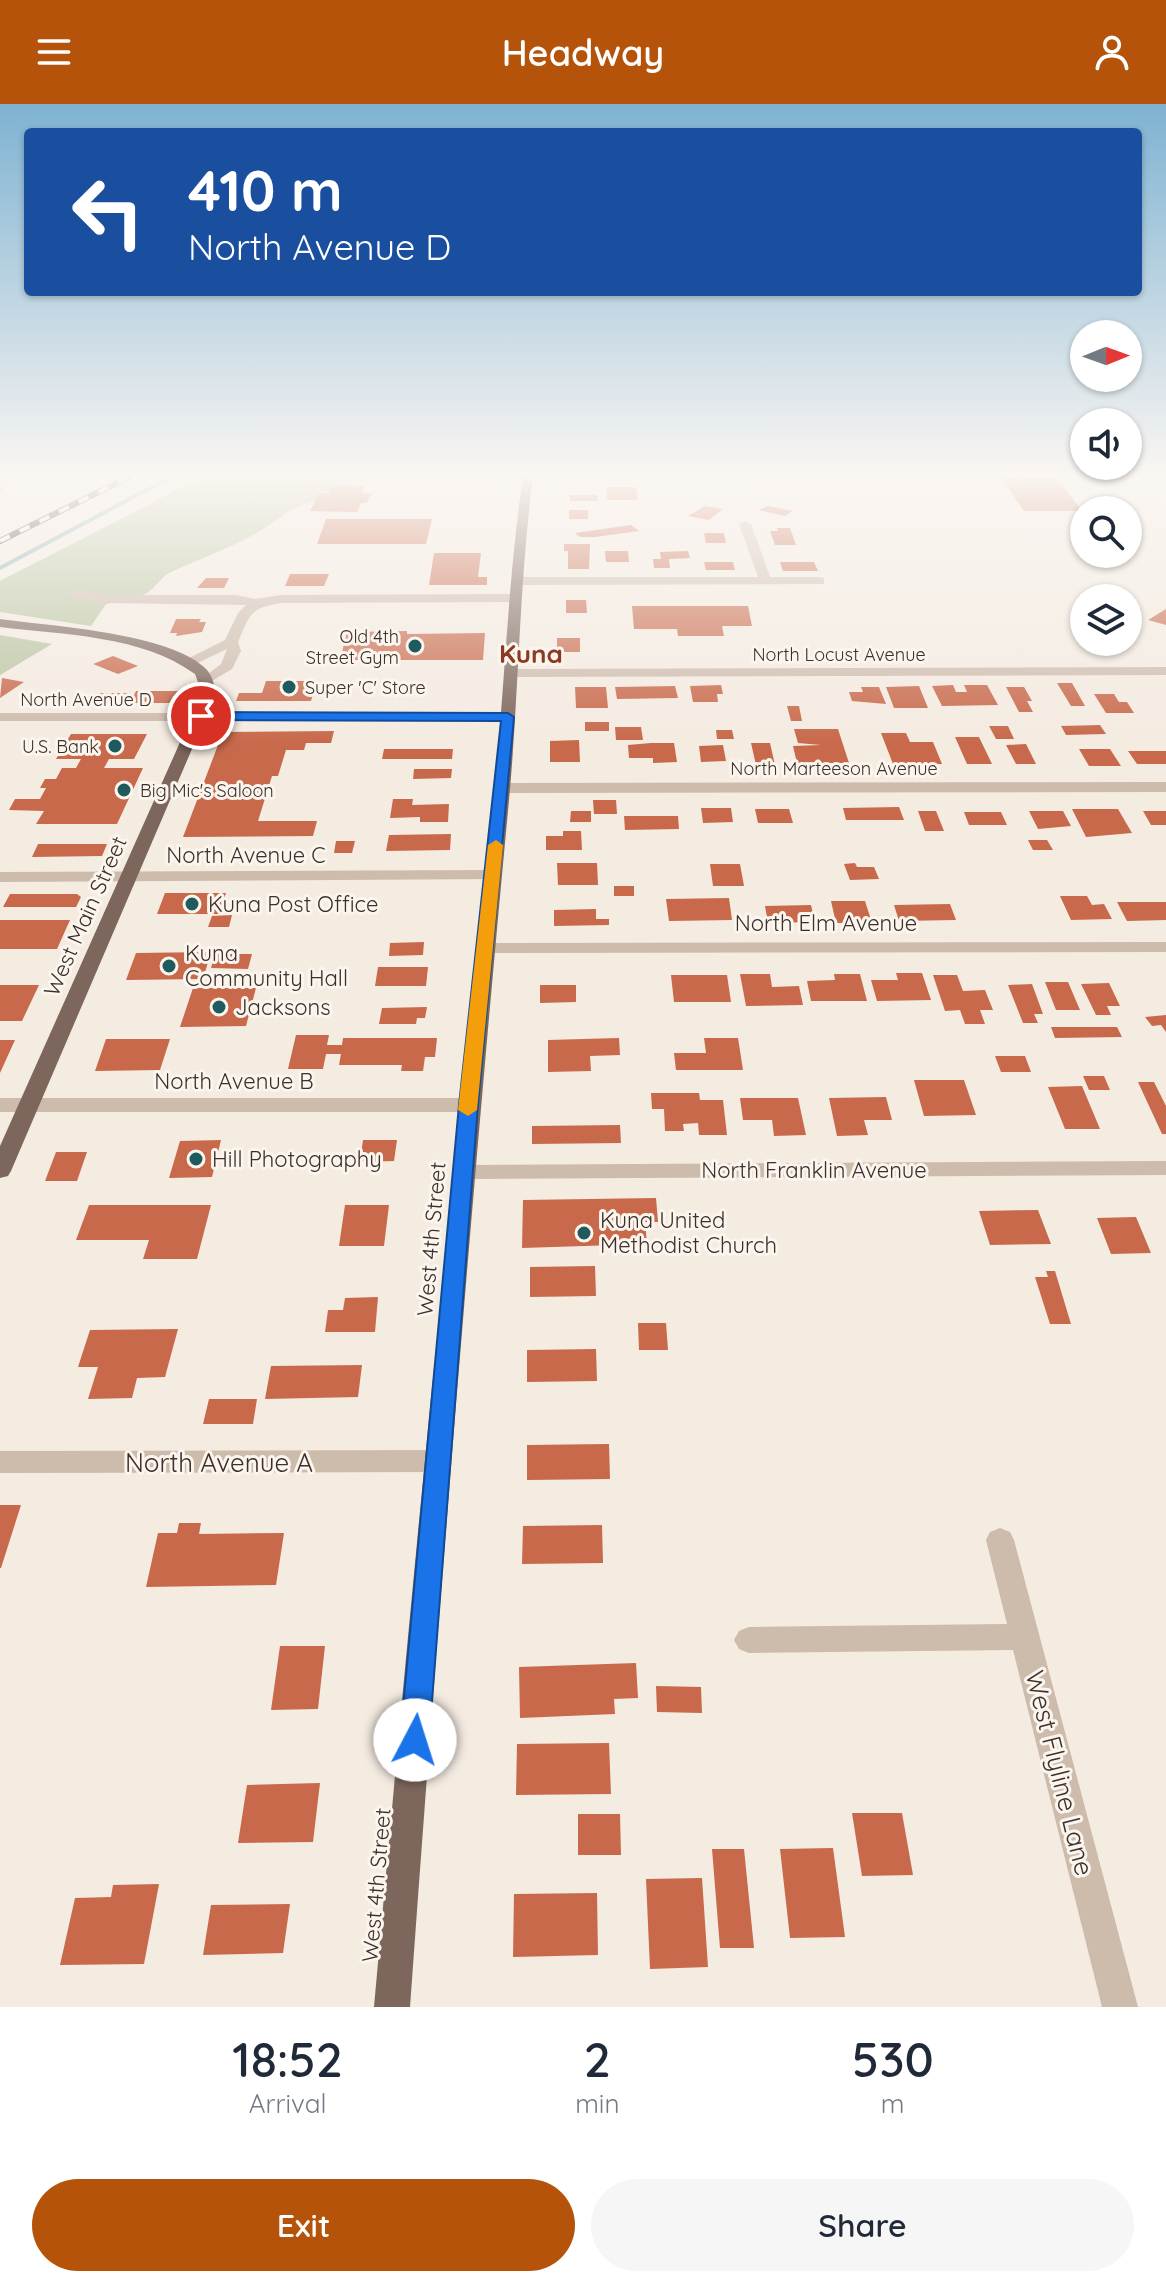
<!DOCTYPE html>
<style>
:root{--surface:#fff;--page:#f6f6f7;--text:#1f2937;--muted:#747a83;--accent:#b45309}
body{margin:0;font-family:Quicksand,sans-serif;background:var(--page);color:var(--text);height:100vh;display:flex;flex-direction:column;font-size:30px;white-space:nowrap}
*{box-sizing:border-box;margin:0}
p{font-size:26px;color:var(--muted)}
.icon{flex:none;width:44px;height:44px;fill:none;stroke:currentColor;stroke-width:2;stroke-linecap:round;stroke-linejoin:round}
.map{position:relative;height:1903px;overflow:hidden}
.details{display:flex;flex-direction:column;background:var(--surface);flex:1}
.details>*{flex:none}
.top-card{position:absolute;left:24px;top:24px;width:1118px;height:168px;border-radius:8px;box-shadow:0 2px 6px #0004;background:#1a4fa0;color:#fff;overflow:hidden}
.needle{width:52px;rotate:89deg}
.buttons{position:absolute;left:1070px;top:216px;display:grid;gap:16px}
.buttons a{display:grid;place-items:center;width:72px;height:72px;border-radius:50%;background:var(--surface);box-shadow:0 2px 6px #0004;font-size:40px}
.pin{position:absolute;display:grid;place-items:center;width:68px;height:68px;color:#fff;margin:-34px;border:4px solid #fff;border-radius:50%;box-shadow:0 2px 8px #0007}
.me{position:absolute;width:88px;margin:-44px;rotate:5deg;stroke-linejoin:round;filter:drop-shadow(0 0 6px #0008)}
.turn{display:flex;align-items:center;gap:28px;height:168px;padding:0 32px;font-size:36px}
.turn .icon{width:104px;height:104px;stroke-width:2.5}
.turn b{display:block;font-size:56px;line-height:68px}
.eta{display:flex;justify-content:space-evenly;align-items:center;height:136px;text-align:center}
.eta b{font-size:48px;font-weight:600;line-height:56px}
.primary-button{display:flex;gap:16px;margin-top:auto;padding:16px 32px}
.primary-button a{flex:1;height:92px;border-radius:48px;background:var(--accent);color:#fff;font-size:32px;font-weight:600;line-height:92px;text-align:center}
.primary-button a+a{background:var(--page);color:var(--text)}
header{display:flex;justify-content:space-between;align-items:center;height:104px;padding:0 32px;background:var(--accent);color:#fff;font-size:36px;font-weight:600}
.map>svg:first-child{display:block}
</style>
<header><svg class="icon" aria-label="menu" viewBox="0 0 24 24"><path d="M4 6h16M4 12h16M4 18h16"/></svg>Headway<svg class="icon" aria-label="person" viewBox="0 0 24 24"><circle cx="12" cy="8" r="4"/><path d="M4 21q1-7 8-7t8 7"/></svg></header>
<div class="map">
<svg width="1166" height="1903" viewBox="0 0 1166 1903">
<rect width="100%" height="100%" fill="#f4ebe1"/>
<path fill="#b8c4a0" d="M210,373H377L376,376L333,380L330,387H323L319,398C293,398 277,418 255,430C228,445 199,455 171,468C161,473 156,483 147,489C136,495 118,497 106,500L91,522L0,508V477L181,384Z
M0,531L52,540L0,571Z"/>
<g fill="none" stroke-linecap="round" stroke-linejoin="round">
<path stroke="#7fb0b2" stroke-width="4" d="M0,464L171,373"/>
</g>
<path fill="#c8694b" d="M1001,373H1056L1082,407H1024Z
M332,381L365,382L362,389H372L367,399H361L357,408L310,407L319,389H328Z
M606,383H636L638,396H607Z
M570,391H597L598,397H570Z
M705,402L723,405L709,416L688,412Z
M768,402L793,407L785,412L759,406Z
M569,406H588V415H569Z
M326,415H432L426,440H317Z
M631,421L639,427L595,433H580L575,429Z
M777,424H790L796,441H775L770,427H778Z
M704,429H724L726,439H706Z
M564,440H590L589,465H568V447H564Z
M605,447H628L629,458H606Z
M688,447L690,454L669,455L670,464H654L653,455H661L660,448Z
M434,449H481L478,473H487V481H429Z
M704,458H733L735,466H706Z
M780,458H814L818,467H783Z
M290,470H329L324,482H285Z
M206,474H229L224,484H197Z
M566,496H586L587,509H566Z
M632,502H748L752,522H722L724,532H678L677,525H634Z
M1166,505V521L1148,516Z
M176,515H201L199,518H206L202,528L176,532L177,529H170Z
M407,527V530L485,529L483,556H340L347,528Z
M557,534H580V548H557Z
M113,552L138,562L118,570L93,560Z
M2,574L24,578L0,594Z
M266,577H317L311,597H236L239,589H262Z
M1057,579H1072L1085,602H1071Z
M721,581L723,590H717L718,598H693L690,582Z
M953,581L956,588H967L964,581H987L998,601L942,602L932,582Z
M675,582L678,594L617,595L615,583Z
M919,582L928,604H894L886,583Z
M575,583H606L608,604H576Z
M861,583H879L886,600L852,597L849,588H863Z
M1006,583H1024L1032,597H1027L1033,608H1019Z
M136,587H179L174,599H130Z
M97,589H131L126,599H92Z
M1094,590H1114L1119,598H1127L1134,609H1106Z
M787,602H799L802,617H791Z
M585,618H609V627H585Z
M1100,621L1106,630L1066,631L1061,622Z
M989,622H1008L1014,635H996Z
M615,623H641L643,636H616Z
M794,625H838L849,659H797L793,642L821,641L798,639Z
M716,626H732L734,635H717Z
M334,627L331,639H306L304,646H286L278,672H272L258,717H317L313,732L183,733L223,628Z
M881,629H906L910,638H933L942,660H893Z
M71,630H147L134,655H109L104,664H143L117,720H36L44,707L9,706L15,695H40L46,684H40L45,675H56L62,664H76L81,655H56Z
M955,633H979L992,660H967Z
M579,636L580,658H550V637Z
M651,639H674L677,658L653,659V654H629L628,641Z
M751,639H770L775,661H756Z
M1026,640L1036,660H1016L1006,641Z
M723,641L726,657L701,658L699,642Z
M384,645H453L452,655H382Z
M1079,645H1110L1121,662H1089Z
M1128,647H1166V660H1137Z
M414,665H452L451,674L413,675Z
M393,695H413L412,701L449,700L448,718H420V713L390,714Z
M593,696H616L617,710H594Z
M899,703L904,716H846L843,704Z
M701,704H731L733,718L703,719Z
M755,705H789L793,719H758Z
M1072,705H1118L1132,729L1086,733Z
M571,707H591V718H570Z
M918,707H936L944,727H925Z
M1029,707H1063L1071,722L1038,725Z
M1143,707H1166V721H1151Z
M964,708H1001L1007,721H969Z
M624,712H678L679,725L625,726Z
M563,727H581L582,746H546V732H563Z
M451,730L450,746L386,747L389,731Z
M1028,736H1047L1053,746H1033Z
M336,737H355L352,749H334Z
M38,740H107L102,752L32,753Z
M557,759H597L598,781H558Z
M855,759L857,763H874L879,775L850,776L844,760Z
M710,760H740L744,782H713Z
M614,782H634V792H614Z
M165,789H226L219,810H157Z
M10,790H77L81,793L76,803H3Z
M1060,792H1087L1092,801L1104,800L1112,815L1071,816Z
M729,794L732,816L669,817L666,795Z
M831,797H865L872,819H836Z
M1117,798H1166V816L1127,817Z
M950,800L956,816L899,817L894,801Z
M811,801L815,818L768,819L765,802Z
M596,805V815H609V821L554,822V806Z
M232,811L229,823H208L212,812Z
M0,816H70L57,845H0Z
M424,838L423,851L389,852L390,839Z
M211,848L203,875L126,876L136,849Z
M215,850H252L248,865L211,864Z
M378,863H428L426,882H375Z
M896,869H922L931,896L877,897L871,876H898Z
M740,870H770L772,883L799,882L803,901L746,902Z
M834,870H860L867,897H811L807,877L835,876Z
M671,871H727L731,898H674Z
M933,871H957L963,887L985,886L993,906H980L985,920H965L960,906L945,907Z
M1045,878H1068L1080,906H1056Z
M1109,879L1120,902H1107L1111,911H1096L1081,880Z
M1032,880L1043,910H1034L1038,919H1023L1008,881Z
M0,881H39L22,917H0Z
M540,881H576V898L540,899Z
M193,884H256L246,922L180,923Z
M427,903L425,914H417L416,920H379L382,904Z
M1166,911V928L1161,921L1152,922L1145,913Z
M1051,923H1117L1122,933L1055,934Z
M296,931H329L327,941H342L343,934H437L435,953H425L423,967H401L402,961H339L341,950H326L323,965H288Z
M619,934L620,951L590,952L591,967L548,968V936Z
M704,934H738L743,966H676L674,949H706Z
M106,935H170L160,966L95,967Z
M0,936H15L0,969Z
M995,952H1025L1031,968H1001Z
M1083,972H1104L1110,986H1089Z
M914,976H964L976,1011L924,1012Z
M1138,978H1154L1166,1002V1030H1162Z
M1082,982L1100,1025H1065L1048,983Z
M651,989H699L700,996H723L727,1031H699L698,1019L683,1020L684,1027H665L664,1005H652Z
M886,993L892,1016H864L868,1031L837,1032L829,994Z
M740,994H798L806,1031L774,1032L772,1016H743Z
M620,1021L621,1039L532,1040V1022Z
M221,1036L212,1073L169,1074L180,1037Z
M363,1036H397L394,1057L360,1058Z
M56,1048H87L77,1077H45Z
M656,1094L658,1118H645L647,1140L522,1144L523,1096Z
M89,1101H211L197,1155H143L149,1136H76Z
M345,1101H389L384,1142H339Z
M1038,1106L1051,1140L990,1141L979,1107Z
M1136,1113L1151,1149L1111,1150L1097,1114Z
M595,1162L596,1192L530,1193V1163Z
M1046,1167H1055L1071,1220H1050L1035,1173H1048Z
M378,1193L375,1228H325L328,1206H343L345,1194Z
M638,1219H666L668,1246H639Z
M178,1225L165,1273L137,1274L132,1294L88,1295L98,1263H78L90,1226Z
M596,1245L597,1277L527,1278V1246Z
M362,1261L358,1293L265,1295L271,1262Z
M209,1295H257L253,1320H203Z
M609,1340L610,1375L527,1376V1341Z
M0,1401H21L1,1464H0Z
M179,1419H201L199,1430L284,1429L276,1481L146,1483L158,1429H177Z
M602,1421L603,1459L522,1460L523,1422Z
M280,1542H325L318,1605L271,1606Z
M636,1559L638,1594L614,1595L615,1610L520,1614L519,1563Z
M656,1582L701,1583L702,1609L657,1608Z
M609,1639L611,1690L516,1691L517,1640Z
M320,1679L313,1738L238,1739L247,1681Z
M852,1709H902L913,1771L862,1772Z
M578,1710H620L621,1751H578Z
M833,1744L845,1833L790,1834L780,1745Z
M712,1745H744L754,1844H720Z
M702,1774L708,1863L650,1865L646,1775Z
M159,1780L144,1860L60,1861L75,1794L111,1793L113,1781Z
M597,1789L598,1851L513,1853L514,1790Z
M290,1800L283,1849L203,1851L211,1801Z"/>
<g fill="none" stroke-linecap="round" stroke-linejoin="round">
<path fill="#cdbbac" fill-rule="evenodd" d="M5,373H16L0,389V379Z
M745,417L751,420L770,473H820L824,474V480L517,481L511,477L517,473H758L739,420Z
M75,487L107,491H236L255,495L281,491L516,490L522,494L516,498L281,499C250,504 250,510 238,538L241,547L232,565L207,580L200,576L221,560L227,545L193,561L181,558L225,536L238,509L246,501L107,499L71,494V488Z
M1166,563V571L513,573L506,569L513,565Z
M0,609H508L515,613L508,617H0Z
M1166,678V688L502,689L494,684L502,679Z
M492,766L498,767L501,771L498,775L0,778V768Z
M1166,838V848L486,849L477,844L486,839Z
M0,994H468L478,1001L468,1008H0Z
M1166,1057V1071L463,1075L455,1073L452,1068L455,1063L463,1061Z
M438,1346L447,1349L451,1357L447,1365L438,1368L0,1369V1347Z
M1000,1424L1010,1428L1014,1436L1138,1903H1102L1013,1546L749,1549L739,1545L734,1536L739,1527L749,1523L1007,1520L986,1436L990,1428Z"/>
<path fill="#7d675c" fill-rule="evenodd" d="M523,373H533C519,480 519,588 509,696C471,1098 439,1500 410,1903H374C410,1500 449,1098 493,696C505,588 507,480 523,373Z
M0,515C50,522 173,529 207,566C213,573 214,581 216,589L11,1067L8,1072L0,1074V1042L202,589L195,570C141,531 64,531 0,523Z"/>
<g stroke="#3b302b" stroke-width="6">
<path id="rail" d="M0,437L129,373"/>
</g>
<use href="#rail" stroke="#fbf5ee" stroke-width="4" stroke-dasharray="11" stroke-linecap="butt"/>
</g>
<linearGradient id="sky" x2="0" y2="1"><stop stop-color="#7eb2d2"/><stop offset="0.58" stop-color="#faf6f2"/><stop offset="1" stop-color="#faf6f2" stop-opacity="0"/></linearGradient>
<rect width="1166" height="639" fill="url(#sky)"/>
<path fill="#1a73e8" stroke="#114b97" stroke-width="2" d="M508,609L514,613L478,1001L429,1636L425,1645L415,1649L405,1645L400,1636L459,1001L501,617L201,616L194,612L201,608Z"/>
<path fill="#f59e0b" d="M496,736L503,741L477,1006L468,1012L458,1006L488,741Z"/>
<g fill="#1f5a5e" stroke="#fbf5ee" stroke-width="3">
<circle cx="415" cy="542" r="8"/>
<circle cx="289" cy="583" r="8"/>
<circle cx="115" cy="642" r="8"/>
<circle cx="124" cy="686" r="8"/>
<circle cx="192" cy="800" r="8"/>
<circle cx="169" cy="862" r="8"/>
<circle cx="219" cy="903" r="8"/>
<circle cx="196" cy="1055" r="8"/>
<circle cx="584" cy="1129" r="8"/>
</g>
<g text-anchor="middle" dominant-baseline="central" stroke-width="6" stroke-linejoin="round" paint-order="stroke">
<g font-size="18" fill="#3b302b" stroke="#fbf5ee" text-anchor="end">
<text x="399" y="532">Old 4th<tspan x="399" dy="21">Street Gym</tspan></text>
<text x="305" y="583" text-anchor="start">Super 'C' Store</text>
<text x="99" y="642">U.S. Bank</text>
<text x="140" y="686" text-anchor="start">Big Mic's Saloon</text>
</g>
<g font-size="18" fill="#3b302b" stroke="#fbf5ee">
<text x="839" y="550">North Locust Avenue</text>
<text x="86" y="595">North Avenue D</text>
<text x="834" y="664">North Marteeson Avenue</text>
</g>
<g font-size="22" fill="#3b302b" stroke="#fbf5ee">
<text x="246" y="751">North Avenue C</text>
<text transform="translate(85 812) rotate(-66)">West Main Street</text>
<text x="826" y="819">North Elm Avenue</text>
<text x="234" y="977">North Avenue B</text>
<text x="814" y="1066">North Franklin Avenue</text>
<text transform="translate(431 1135) rotate(-85)">West 4th Street</text>
<text transform="translate(376 1781) rotate(-85)">West 4th Street</text>
</g>
<g font-size="22" fill="#3b302b" stroke="#fbf5ee" text-anchor="start">
<text x="208" y="800">Kuna Post Office</text>
<text x="185" y="849">Kuna<tspan x="185" dy="25">Community Hall</tspan></text>
<text x="235" y="903">Jacksons</text>
<text x="212" y="1055">Hill Photography</text>
<text x="600" y="1116">Kuna United<tspan x="600" dy="25">Methodist Church</tspan></text>
</g>
<g font-size="26" font-weight="bold" fill="#8c3b22" stroke="#fbf5ee">
<text x="531" y="549">Kuna</text>
</g>
<g font-size="26" fill="#3b302b" stroke="#fbf5ee">
<text x="219" y="1358">North Avenue A</text>
<text transform="translate(1060 1669) rotate(76)">West Flyline Lane</text>
</g>
</g>
</svg>
<div class="buttons">
<a><svg class="needle" viewBox="-14 -14 28 28"><path d="M0-13l5 13h-10z" fill="#e53935"/><path d="M0 13l5-13h-10z" fill="#747a83"/></svg></a>
<a><svg class="icon" aria-label="sound" viewBox="0 0 24 24"><path d="M4 9h4l5-4v14l-5-4H4zM17 9q2 3 0 6"/></svg></a>
<a><svg class="icon" aria-label="search" viewBox="0 0 24 24"><circle cx="10" cy="10" r="6"/><path d="M15 15l6 6"/></svg></a>
<a><svg class="icon" aria-label="layers" viewBox="0 0 24 24"><path d="M12 4l9 5-9 5-9-5zM3 14l9 5 9-5"/></svg></a>
</div>
<div class="pin" style="left:201px;top:612px;background:#d93025"><svg class="icon" aria-label="arrive" viewBox="0 0 24 24"><path d="M6 21V4h12l-3 4 3 4H6"/></svg></div>
<svg class="me" style="left:415px;top:1636px" viewBox="-20 -20 40 40"><circle r="19" fill="#fff"/><path d="M0-13L10 11 0 6-10 11z" fill="#1a73e8"/></svg>
<div class="top-card">
<div class="turn"><svg class="icon" aria-label="left" viewBox="0 0 24 24"><path d="M17 20v-9H6M10 6l-5 5 5 5"/></svg><div><b>410 m</b>North Avenue D</div></div>
</div>
</div>
<section class="details">
<div class="eta">
<div><b>18:52</b><p>Arrival</p></div>
<div><b>2</b><p>min</p></div>
<div><b>530</b><p>m</p></div>
</div>
<div class="primary-button"><a>Exit</a><a>Share</a></div>
</section>
